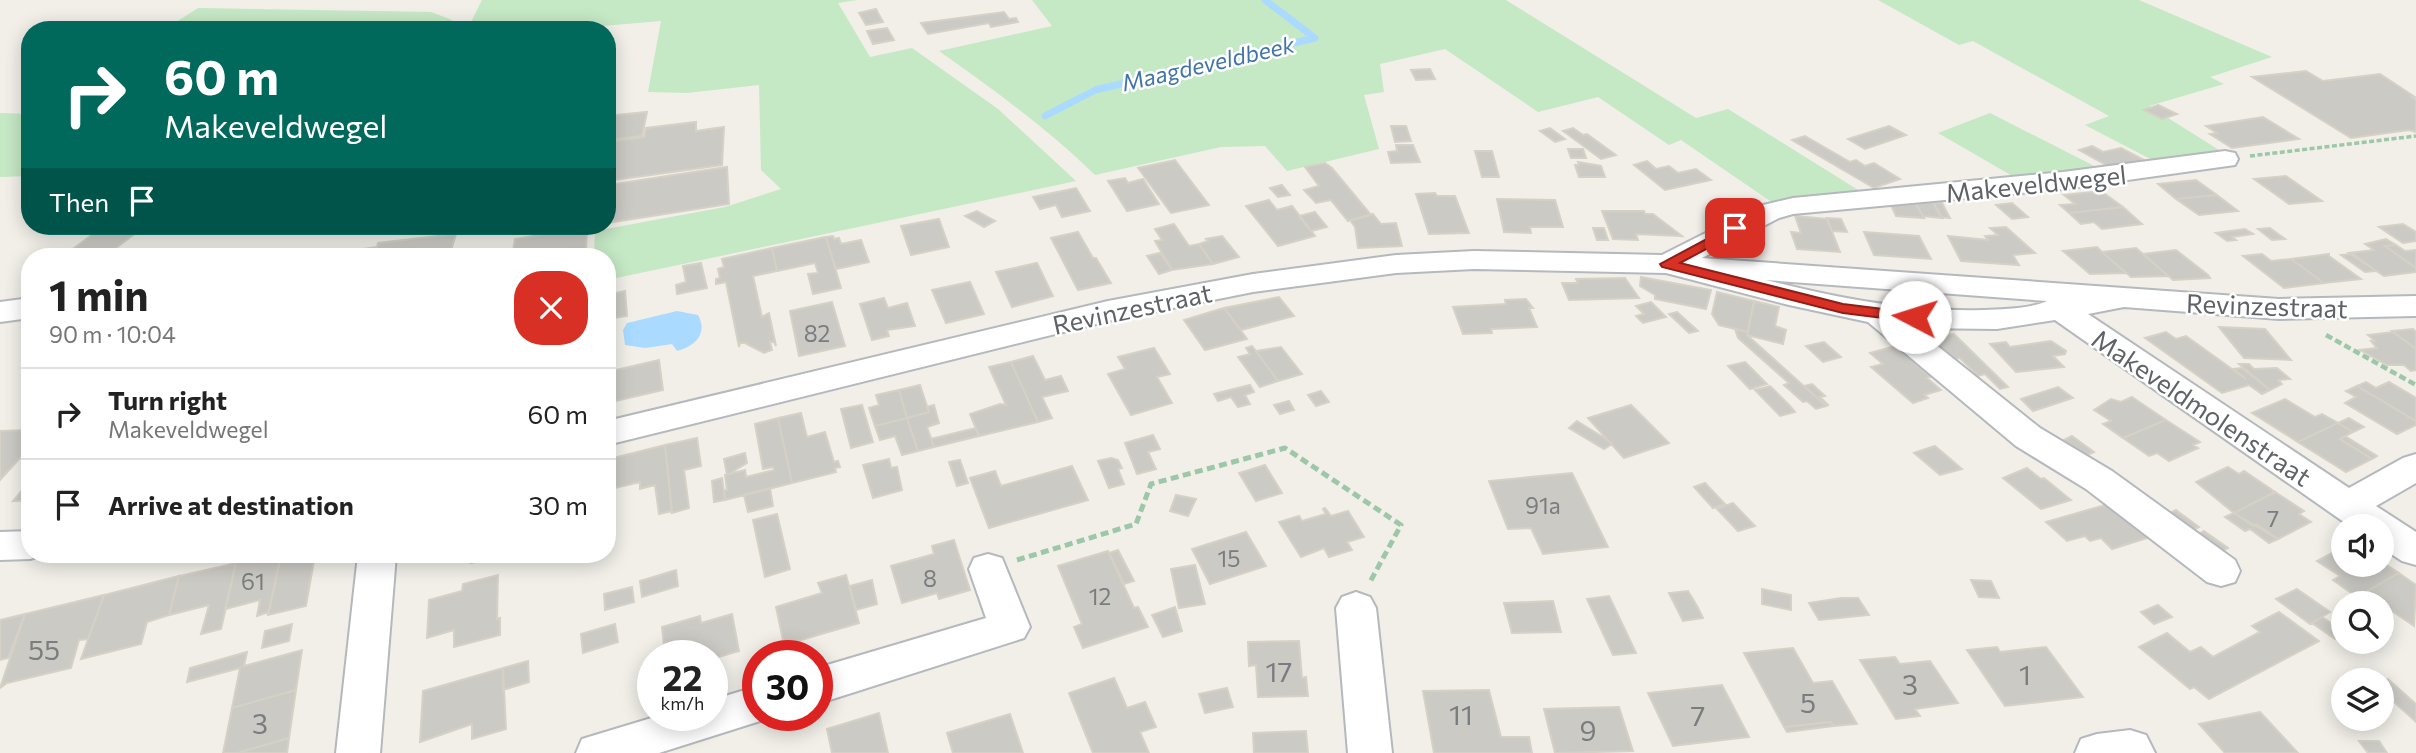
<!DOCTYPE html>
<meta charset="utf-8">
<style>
:root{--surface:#fff;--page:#f2f2f2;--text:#222;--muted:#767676;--line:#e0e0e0}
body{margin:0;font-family:Commissioner,sans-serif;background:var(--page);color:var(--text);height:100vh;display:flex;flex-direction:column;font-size:26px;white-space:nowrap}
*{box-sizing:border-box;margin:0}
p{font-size:23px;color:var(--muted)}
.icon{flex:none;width:38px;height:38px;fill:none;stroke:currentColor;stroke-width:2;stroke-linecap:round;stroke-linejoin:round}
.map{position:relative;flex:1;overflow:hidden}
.details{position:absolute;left:21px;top:248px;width:595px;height:315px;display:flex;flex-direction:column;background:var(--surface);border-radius:28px;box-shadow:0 4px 18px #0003}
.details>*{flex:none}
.hud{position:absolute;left:21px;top:21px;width:595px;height:214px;border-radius:28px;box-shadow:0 4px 18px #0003;background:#00695c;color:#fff;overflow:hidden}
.buttons{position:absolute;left:2331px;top:514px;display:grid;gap:14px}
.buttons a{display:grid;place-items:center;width:63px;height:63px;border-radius:50%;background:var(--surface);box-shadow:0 4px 18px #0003;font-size:35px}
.speed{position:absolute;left:637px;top:640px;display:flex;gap:14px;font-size:35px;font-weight:700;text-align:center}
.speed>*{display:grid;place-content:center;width:91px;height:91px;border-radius:50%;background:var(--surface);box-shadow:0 4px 18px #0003;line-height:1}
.speed small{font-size:18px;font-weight:400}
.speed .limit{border:10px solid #d22;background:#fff;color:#111}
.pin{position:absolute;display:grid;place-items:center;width:60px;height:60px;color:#fff;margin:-30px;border-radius:14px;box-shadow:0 4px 10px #0006}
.me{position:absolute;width:77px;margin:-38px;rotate:275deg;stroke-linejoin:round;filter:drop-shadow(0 0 5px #0008)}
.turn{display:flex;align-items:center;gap:24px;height:147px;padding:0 28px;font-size:32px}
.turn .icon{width:91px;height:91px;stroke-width:2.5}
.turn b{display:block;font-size:49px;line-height:60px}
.then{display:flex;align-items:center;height:66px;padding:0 28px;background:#0003;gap:14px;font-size:26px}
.round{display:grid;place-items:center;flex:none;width:74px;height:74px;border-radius:28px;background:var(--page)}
.overview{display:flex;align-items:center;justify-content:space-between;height:119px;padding:0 28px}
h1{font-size:42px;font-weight:700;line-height:52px}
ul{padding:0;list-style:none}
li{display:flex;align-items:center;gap:21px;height:91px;padding:0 28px;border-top:2px solid var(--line)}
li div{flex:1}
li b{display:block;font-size:26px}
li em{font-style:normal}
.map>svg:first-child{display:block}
</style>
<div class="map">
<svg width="2416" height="753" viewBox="0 0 2416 753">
<rect width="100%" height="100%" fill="#f1efe8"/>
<path fill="#c5e8c5" d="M482,0H857L838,3L870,57L912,48L998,109L1076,181L607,280V257H594L595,231L725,207L781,189L761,170L759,85L687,93L648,92L661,21L556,30H467Z
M1032,0H1506L1696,118L1728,109L1863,193L1773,203L1681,140L1669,145L1598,97L1538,112L1445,49L1380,64L1384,92L1364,95L1379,149L1287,171L1265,146L1221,147L1095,175C1047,128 994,90 939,51L1052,26Z
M1878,0H2139L2272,57L2210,77L2224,84L2149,106L2227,155L2160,164L2085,125L2109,116L1973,41L1959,45Z
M198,8L431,12L452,20L449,30H164Z
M0,113L30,114V176L0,177Z
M1990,113L2106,172L2021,181L1938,133Z"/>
<path fill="#aadaff" d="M677,311L698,315C708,333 696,346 677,351L672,344L645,348L625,345L623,330L627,323Z"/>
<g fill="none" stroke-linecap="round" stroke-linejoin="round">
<path stroke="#aadaff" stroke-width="7" d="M1045,116L1095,90L1315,38L1265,0"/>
</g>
<path fill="#cccac5" stroke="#d6d1c6" stroke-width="2" d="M876,9L883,22L866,25L859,13Z
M1004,12L1009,19L1016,18L1018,22L991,27L989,23L928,34L921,23Z
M887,28L894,40L873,44L867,31Z
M1430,69L1435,79L1416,80L1411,70Z
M2306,71L2323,81L2380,74L2415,97H2412L2416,100V132L2409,130L2351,138L2252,77Z
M2158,105L2177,114L2162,119L2144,110Z
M647,112L642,136L607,140V116Z
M2263,117L2299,139L2232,148L2210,134L2217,133L2206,126Z
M696,122V131L724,127L722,165L607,181V142L644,137L646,128Z
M1391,126H1406L1411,141L1395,142Z
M1889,126L1906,135L1865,149L1848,139Z
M1550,128L1565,139L1555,142L1540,131Z
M1573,128L1583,135L1587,134L1616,155L1601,159L1563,131Z
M1805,136L1850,162L1856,160L1865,166L1874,163L1900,179L1874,188L1792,140Z
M1396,145H1413L1420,162L1391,163L1388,152L1397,151Z
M2092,146L2103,152L2121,148L2146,161L2115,170L2079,150Z
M1568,149H1583L1586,158H1571Z
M1475,151H1492L1499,177H1482Z
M1175,160L1209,205L1171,213L1138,168Z
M1647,161L1656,169L1669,166L1678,173L1696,169L1711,180L1665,190L1634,165Z
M1578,162L1601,166L1605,177H1579L1575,165H1579Z
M1325,163L1332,168L1371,215L1348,221L1331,200L1316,203L1304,190L1319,186L1305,167Z
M727,167L729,204L607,223V185Z
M2286,176L2322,201L2289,204L2254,179Z
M1125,178L1128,183L1143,179L1159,204L1127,211L1108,181Z
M2196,180L2217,195L2176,199L2158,184Z
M1282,185L1290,195L1278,197L1270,188Z
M1076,188L1090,211L1062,217L1056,205L1040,209L1033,197Z
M2101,191L2123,207L2069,213L2060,205L2075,204L2064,195Z
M1435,193L1437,196H1455L1469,233L1429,234L1416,194Z
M2217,195L2238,211L2199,215L2176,199Z
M1497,199L1555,200L1563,227H1530L1531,233L1504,232Z
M1931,199L1942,218L1923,216L1915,202Z
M1269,200L1277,210L1292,206L1315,236L1278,246L1246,206Z
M1896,202L1916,204L1924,218L1896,216L1891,205H1897Z
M1933,203H1942L1950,218L1941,217Z
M2012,203L2028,217L2012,219L1996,205Z
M2123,207L2142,224L2102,229L2094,222L2081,224L2069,213Z
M977,211L995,221L984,227L965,216Z
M1602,211H1644L1645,214H1653L1682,236L1636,234L1638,240L1613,239Z
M1315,212L1327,227L1311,231L1299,216Z
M1373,214L1381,224L1396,223L1402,246L1358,248L1355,227L1350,220Z
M1795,216L1827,219L1840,252L1797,249L1791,232L1801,233Z
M1827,218L1841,219L1847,232L1832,231Z
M939,219L949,247L911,255L901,226Z
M1174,224L1189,246L1199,244L1213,264L1172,270L1155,241L1162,240L1155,229Z
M2403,224L2416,232V241L2403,243L2379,227Z
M104,226H145L104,257H62Z
M559,226H587L586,252L557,257H512L515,239L557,232Z
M2006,227L2035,253L2013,255L2019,265L1961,261L1948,236L1988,240L1985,236L1998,235L1990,228Z
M1593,228H1604L1608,240H1597Z
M2270,228L2285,239L2272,240L2258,229Z
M2245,229L2253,234L2232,237L2236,240L2227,241L2216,233Z
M1078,232L1093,258H1096L1111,283L1078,290L1051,238Z
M1864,232L1919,236L1931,259L1874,255Z
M456,234L449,257H347L350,251L377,247L378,243Z
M833,236L834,239L839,238L841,244L861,240L869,262L836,269L826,237Z
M1222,236L1239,257L1213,264L1199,244L1208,241L1206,239Z
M826,237L841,288L813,294L808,274L818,273L815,263L777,271L772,248Z
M2386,239L2396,245L2385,246L2416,268V272L2384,276L2349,253L2374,250L2365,244Z
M2396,245L2405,251L2416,250V268L2385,246Z
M2097,247L2102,252L2126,273L2090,274L2063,251Z
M772,248L777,271L753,276L762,317L769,313L776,346L774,342H770L772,350L764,353L745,343H740L739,347L726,282L716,284V279L720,278L718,269L724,267L722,259Z
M2136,248L2143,254L2168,276L2131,277L2102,252Z
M2176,250L2208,275L2210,278L2173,280L2143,254Z
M1160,253L1172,270L1159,274L1147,256Z
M2262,254L2271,261L2291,259L2324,283L2284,288L2243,256Z
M2329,254V256L2361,279L2324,283L2291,259Z
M2353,254L2376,271L2365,272L2341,255Z
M701,263L707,288L677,294L676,285L686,282L683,266Z
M1037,263L1053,296L1012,307L996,272Z
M1641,277L1711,290L1706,309L1655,299V295L1640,286Z
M1625,278L1639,298L1569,300L1562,283H1578L1576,279Z
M970,282L984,314L946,323L932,290Z
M625,291L627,316L614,318V324L607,326V295Z
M1717,292L1754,301L1748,332L1719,325L1712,314Z
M1279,297L1294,316L1241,330L1224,308Z
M884,298L888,308L907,303L915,326L887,330L889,336L872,340L860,304Z
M1526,299L1533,308H1529L1537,327L1491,329L1492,333L1463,334L1453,307L1506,304L1505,300Z
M1754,301L1779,307L1775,326L1786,330L1783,344L1747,335Z
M832,302L845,346L799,356L790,311Z
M1651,302L1666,317L1643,323L1636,316L1644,314L1636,306Z
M1224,308L1247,339L1205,350L1184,320Z
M1677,312L1698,331L1689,333L1669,314Z
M2219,327L2265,329L2291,360L2244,358Z
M1735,329L1748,332L1747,335L1826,406L1816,409L1807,401L1803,402L1784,385L1789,383L1738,338Z
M2413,329L2416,332V349L2392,331Z
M2166,332L2176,339L2186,336L2246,379L2233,369L2242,368L2270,390L2262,394L2249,385L2222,393L2145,338Z
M2393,332L2416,349V370L2411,371L2404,365H2387L2360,350L2377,348L2371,341H2375L2368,335Z
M1954,334L2008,387L2000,389L1985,374L1978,376L1960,358L1949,360L1928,338Z
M2051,341L2066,351L2065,354L2053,356L2064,367L2016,372L1990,344L2006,342L2010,347Z
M1824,342L1841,357L1823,362L1806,346Z
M1252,346L1256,351L1278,381L1260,387L1238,357L1250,354L1246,348Z
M1895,346L1930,377L1927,378L1941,390L1924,395L1928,398L1913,403L1871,367L1883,364L1870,353Z
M1281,347L1302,374L1278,381L1256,351Z
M1154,348L1170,374L1157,377L1172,403L1131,415L1108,374L1125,369L1118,357Z
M1033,356L1045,380L1061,376L1068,391L1042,397L1052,418L1038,422L1011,362Z
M659,360L663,390L607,403V372Z
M1011,362L1038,422L979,436L970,414L1000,404L1006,405L989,367Z
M1745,362L1767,384L1750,389L1728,366Z
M2239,364H2249L2254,369L2277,368L2290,379L2278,380L2282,384L2270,390Z
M2366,382L2376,388L2389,382L2416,398V421L2357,386Z
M1812,384L1825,396L1820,397L1828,405L1826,406L1804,386Z
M920,385L929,412L907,418L899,390Z
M1250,385L1254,392L1245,395L1250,404L1238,407L1231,397L1218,401L1214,394Z
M1770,386L1790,406L1795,412L1780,416L1755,390Z
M2357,386L2416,421V425L2397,434L2345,403L2356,397L2346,391Z
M2058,387L2073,398L2033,411L2021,399Z
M899,390L907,418L875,426L869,408L879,405L876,395Z
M1321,391L1329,402L1316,406L1308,395Z
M2132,397L2166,420L2123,438L2103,424L2111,421L2094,410L2111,399L2121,402Z
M2285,399L2315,417L2322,414L2338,423L2298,442L2252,413Z
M1289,401L1294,410L1280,414L1274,405Z
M862,405L873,442L851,448L841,409Z
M934,405L939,423L927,427L934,447L918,451L907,418L929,412L927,407Z
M1631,405L1669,443L1624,458L1588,418Z
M801,413L807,437L825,432L834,462L838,461L840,467L835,468L836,472L792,483L778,418Z
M778,418L792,483L725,500L724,490H727L725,475L745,470L746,477L774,470L773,467L763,469L755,424Z
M907,418L918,451L902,455L895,436L880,440L875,426Z
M2349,418L2364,427L2353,432L2338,423Z
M2166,420L2200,442L2193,445L2198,448L2169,461L2157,453L2149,456L2123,438Z
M1577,421L1606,439L1612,444L1604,449L1569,428Z
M2338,423L2353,432L2340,439L2372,459L2346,472L2298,442Z
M976,428L979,436L934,447L931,439Z
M30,430V447L0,480V431Z
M1153,435L1160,449L1148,452L1156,469L1137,474L1125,443Z
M2072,436L2094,452L2076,460L2054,445Z
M2345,436L2377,456L2372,459L2340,439Z
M697,438L701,466L684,470L689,508L672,513L665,445Z
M665,445L672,511L659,514L655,485L640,489V482L615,488L613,458Z
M1935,446L1962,469L1940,475L1914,453Z
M745,453L747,463L727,475L724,459Z
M613,458L615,487L607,489V459Z
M1111,458L1118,460L1122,468L1118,469L1124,484L1109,488L1098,461Z
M889,459L891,468L897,467L902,490L873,498L863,465Z
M960,460L968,483L957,486L949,462Z
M1265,465L1282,493L1256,501L1239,473Z
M1072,466L1088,500L989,528L970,478L995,471L1001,486Z
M2228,467L2239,474L2244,471L2275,492L2234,513L2196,482Z
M2027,468L2041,479L2044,478L2071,500L2041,509L2003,478Z
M1572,473L1608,547L1543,554L1531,528L1508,529L1489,481Z
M722,478L725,500L714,502L712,481Z
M30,481V500L13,501Z
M1705,483L1725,504L1713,508L1694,487Z
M770,488L773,506L748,512L744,495Z
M2275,492L2304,511L2299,514L2311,522L2278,539L2234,513Z
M1176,495L1196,499L1188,516L1170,511Z
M1733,503L1755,526L1738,531L1717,509Z
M2112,503L2150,537L2112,549L2101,538L2090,541L2085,536L2067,541L2046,522Z
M1325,508L1331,516L1348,511L1364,537L1347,542L1352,550L1329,557L1324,548L1301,557L1279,522L1299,516L1302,521L1326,514L1323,509Z
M2176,510L2199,527L2187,533L2164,516Z
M2234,513L2253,526L2256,524L2278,539L2269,543L2250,529L2245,531L2225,517Z
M777,514L790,569L765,577L753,520Z
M2204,531L2228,548L2216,555L2192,538Z
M1246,532L1266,566L1210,584L1192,549Z
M954,540L970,590L939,599L937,593L902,603L891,566L934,554L932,546Z
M2343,547V565H2382V562L2399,573L2357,597L2333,580L2340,576L2317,561Z
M1118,550L1134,581L1124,584L1109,553Z
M1108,551L1134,608L1138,607L1148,627L1083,648L1074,627L1082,624L1058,566Z
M269,555H281L269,612L257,616L260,600L225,609L236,563Z
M281,555H315L306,606L268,615Z
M472,555H504L471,563Z
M236,563L221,629L201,634L209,605L169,615L179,576Z
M1195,565L1205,604L1179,608L1171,569Z
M676,570L678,586L642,597L640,581Z
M2399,573L2416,585L2414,626L2386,607L2382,609V604H2367L2357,597Z
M498,575L497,619L500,618V635L454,647V630L427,638L429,600L462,591L463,584Z
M846,575L859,623L784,645L776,607L822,593L818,583Z
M179,576L169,615L147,622L141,644L81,659L104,595Z
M872,580L877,604L856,610L850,586Z
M1971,580L1991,581L1999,598L1979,597Z
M632,587L634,602L605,610L604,594Z
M1762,589L1791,595V610L1762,604Z
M2297,589L2330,612L2310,624L2276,599Z
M1688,591L1697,606L1703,618L1683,621L1669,593Z
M104,595L88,639L79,640L71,668L7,683L0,688L25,614Z
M1609,596L1636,653L1613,655L1587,599Z
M1841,598H1858L1869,615L1819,620L1809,603Z
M1553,601L1561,632L1512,633L1504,603Z
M2158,605L2172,617L2154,624L2141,612Z
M1175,607L1182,631L1163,637L1152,615Z
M2279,612L2319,641L2209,699L2194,687L2190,689L2139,647L2167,633L2190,652L2201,647L2213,657L2260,632L2252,626Z
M25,614L8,658L0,660V620Z
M732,614L739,651L712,659V656H665L662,627L700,616L701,623Z
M2322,617L2343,631V633L2335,639L2312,623Z
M292,624L289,641L262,648L265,631Z
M615,624L618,642L583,653L581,634Z
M1299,641L1302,678L1306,677L1308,696L1258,697L1256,665L1249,666L1248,642Z
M1997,647L2000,652L2046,647L2083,697L2005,706L1967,650Z
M1793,648L1813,683L1832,681L1857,724L1834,726L1831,722L1784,727L1744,653Z
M302,650L296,690L232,708L240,668L187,682L190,668L247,652L244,666Z
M1895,657L1900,664L1930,661L1958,703L1915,709L1920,716L1896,719L1860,660Z
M528,661L529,682L503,690V668Z
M503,668L506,729L472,739V724L420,742L423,691Z
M1114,678L1127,708L1145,702L1156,727L1140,732L1149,753H1093L1069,693Z
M2388,679L2416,704V722L2382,691V681Z
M1722,685L1749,737L1673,746L1648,693Z
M1227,688L1233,707L1205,713L1199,694Z
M296,690L289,738L237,753H223L232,708Z
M1489,690L1501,737H1529L1532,753H1434L1423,691Z
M1619,707L1633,751L1555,753L1544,709Z
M2260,712L2298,753H2225L2199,724Z
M879,713L888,753H832L827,729Z
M1010,714L1023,753H953L947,733Z
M1831,722L1834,726L1787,732L1784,727Z
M1306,731L1308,753H1254L1253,733Z
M289,738L287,753H237Z
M2359,741H2379L2387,753H2368Z"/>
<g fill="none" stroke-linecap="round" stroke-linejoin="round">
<g stroke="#b5b8bc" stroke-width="4">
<path id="minor" d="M2225,151L2235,153L2238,159L2235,165L2063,189L1793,214L1779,218L1702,258L2279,299L2416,296V316L2279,319L2124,307L2088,314L2349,488L2403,458L2416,454V483L2376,506L2416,532V565L2402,561L2382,548V527H2351L2055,320L1997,329L1915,328L2040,428L2112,471L2235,560L2240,571L2235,582L2221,586L2207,582L2086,489L2016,446L1868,322L1789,305L1666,273L1474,269L1396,273L1253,292L1108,321L607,445V421L1108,301L1253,274L1396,255L1474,251L1662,255L1759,206L1793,198L2063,172ZM1766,280L2047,301C2029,309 2004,309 1983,310C1909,312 1838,298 1766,280Z
M30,298V318L0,322V302Z
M30,531V555H43L30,559L0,560V532Z
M988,554L1002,558L1030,627L1024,638L817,704V668L986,618L969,569L974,558Z
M358,555H396L380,753H336Z
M1356,592L1370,597L1376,608L1392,753H1348L1336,608L1342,597Z
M758,686V716L773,717L659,753H576L582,739L658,716H712V700Z
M2130,730L2146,735L2155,753H2075L2081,739L2097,734Z"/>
</g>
<path stroke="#9cc7a9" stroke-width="3.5" stroke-dasharray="5 2.5" stroke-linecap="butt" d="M2250,156L2416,136"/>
<path stroke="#9cc7a9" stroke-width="4.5" stroke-dasharray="7 3.5" stroke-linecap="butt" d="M2326,335L2416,385"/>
<path stroke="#9cc7a9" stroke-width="5" stroke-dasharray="8 4.5" stroke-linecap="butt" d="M1017,560L1136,524L1151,484L1285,448L1401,525L1370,582"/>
<use href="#minor" fill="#fff" fill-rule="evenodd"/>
</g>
<path fill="#d93025" stroke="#8d1f18" stroke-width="2" d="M1735,224L1742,228L1740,231L1680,263L1843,304L1915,313L1923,317L1915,322L1843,313L1662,267L1660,264Z"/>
<g text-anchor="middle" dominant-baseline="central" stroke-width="5" stroke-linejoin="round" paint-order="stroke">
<g font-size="23" font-style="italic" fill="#4174aa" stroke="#fff">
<text transform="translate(1208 63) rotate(-13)">Maagdeveldbeek</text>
</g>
<g font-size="23" fill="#7a7d7f">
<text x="817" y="333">82</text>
<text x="1543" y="505">91a</text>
<text x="2273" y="518">7</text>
<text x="1229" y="558">15</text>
<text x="930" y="578">8</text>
<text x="253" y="581">61</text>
<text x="1100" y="596">12</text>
</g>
<g font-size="26" fill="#5f6368" stroke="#fff">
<text transform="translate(2036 183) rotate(-6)">Makeveldwegel</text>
<text transform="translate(2267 305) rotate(2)">Revinzestraat</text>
<text transform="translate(1132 308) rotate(-12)">Revinzestraat</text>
<text transform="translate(2202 407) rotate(34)">Makeveldmolenstraat</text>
</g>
<g font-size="28" fill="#7a7d7f">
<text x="44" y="649">55</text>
<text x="1279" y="671">17</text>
<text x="2025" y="674">1</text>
<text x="1910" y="684">3</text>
<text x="1808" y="702">5</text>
<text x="1461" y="714">11</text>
<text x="1698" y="715">7</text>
<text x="260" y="723">3</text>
<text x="1588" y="730">9</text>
</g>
</g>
</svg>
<div class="buttons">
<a><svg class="icon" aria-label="sound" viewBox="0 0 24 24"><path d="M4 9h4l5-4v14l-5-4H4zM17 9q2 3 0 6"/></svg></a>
<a><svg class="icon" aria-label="search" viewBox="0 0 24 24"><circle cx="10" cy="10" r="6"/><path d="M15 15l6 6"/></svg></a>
<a><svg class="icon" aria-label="layers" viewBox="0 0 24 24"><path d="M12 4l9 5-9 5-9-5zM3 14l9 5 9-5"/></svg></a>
</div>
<div class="speed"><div>22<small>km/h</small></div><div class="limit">30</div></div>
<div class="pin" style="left:1735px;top:228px;background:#d93025"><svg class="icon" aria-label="arrive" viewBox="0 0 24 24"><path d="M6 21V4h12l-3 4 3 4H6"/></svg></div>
<svg class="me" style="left:1915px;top:317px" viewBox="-20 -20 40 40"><circle r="19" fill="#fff"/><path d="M0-13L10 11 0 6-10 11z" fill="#d93025"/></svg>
<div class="hud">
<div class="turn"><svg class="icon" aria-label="right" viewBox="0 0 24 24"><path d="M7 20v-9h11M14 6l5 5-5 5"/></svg><div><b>60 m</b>Makeveldwegel</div></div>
<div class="then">Then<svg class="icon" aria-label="arrive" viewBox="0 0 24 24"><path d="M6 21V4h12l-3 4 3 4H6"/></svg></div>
</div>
<section class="details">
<div class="overview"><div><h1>1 min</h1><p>90 m · 10:04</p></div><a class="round" style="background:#d93025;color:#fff"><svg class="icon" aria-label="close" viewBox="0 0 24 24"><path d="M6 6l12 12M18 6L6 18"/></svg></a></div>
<ul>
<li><svg class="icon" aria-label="right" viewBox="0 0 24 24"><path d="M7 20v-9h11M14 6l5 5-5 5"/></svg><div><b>Turn right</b><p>Makeveldwegel</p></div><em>60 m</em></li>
<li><svg class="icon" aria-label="arrive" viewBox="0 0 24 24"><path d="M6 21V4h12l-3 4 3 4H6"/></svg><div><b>Arrive at destination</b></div><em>30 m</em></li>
</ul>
</section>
</div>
